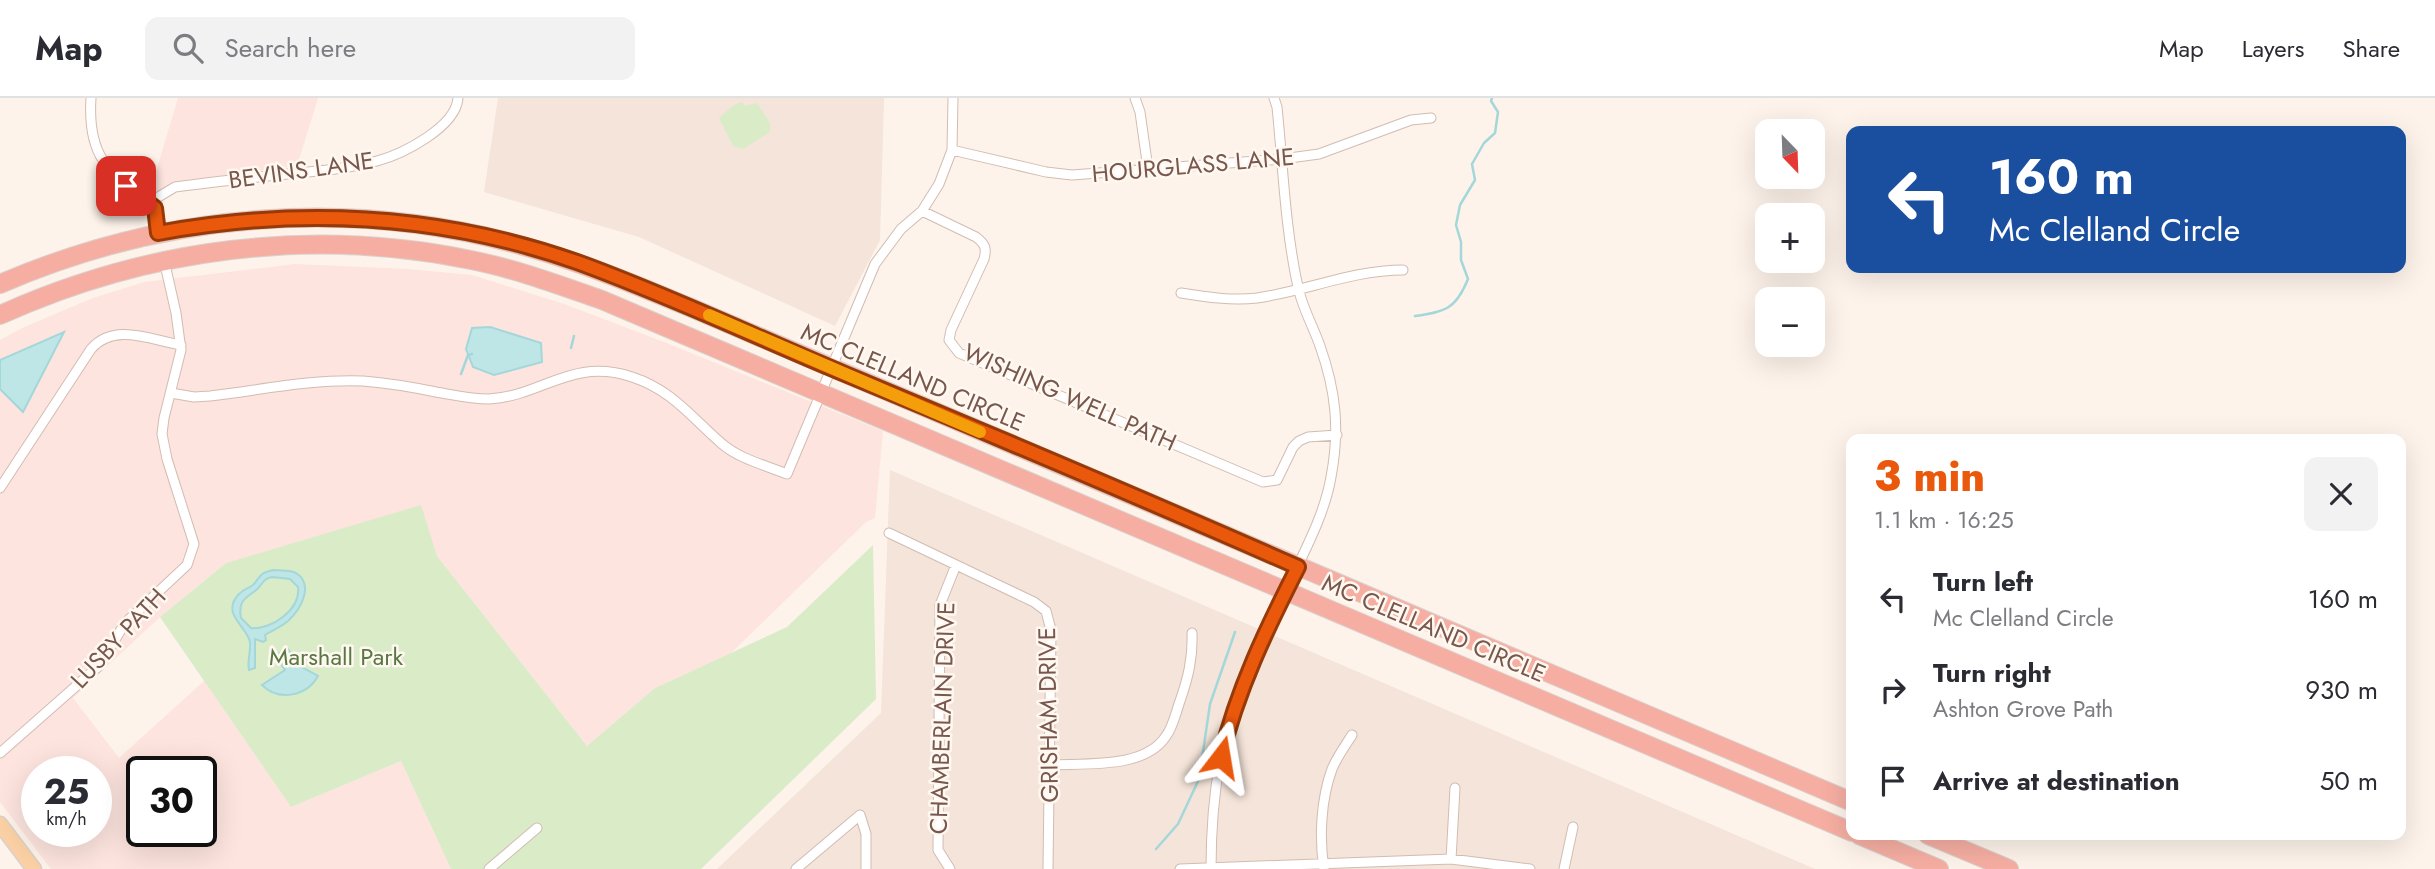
<!DOCTYPE html>
<meta charset="utf-8">
<style>
:root{--surface:#fff;--page:#f2f2f3;--text:#2b2b33;--muted:#7c7c81;--line:#e1e1e2;--accent:#ea580c}
body{margin:0;font-family:Jost,sans-serif;background:var(--page);color:var(--text);height:100vh;display:flex;flex-direction:column;font-size:26px;white-space:nowrap}
*{box-sizing:border-box;margin:0}
p{font-size:23px;color:var(--muted)}
.icon{flex:none;width:38px;height:38px;fill:none;stroke:currentColor;stroke-width:2;stroke-linecap:round;stroke-linejoin:round}
.map{position:relative;flex:1;overflow:hidden}
.details{position:absolute;left:1846px;top:336px;width:560px;height:406px;display:flex;flex-direction:column;background:var(--surface);border-radius:14px;box-shadow:0 7px 28px #0002}
.details>*{flex:none}
.hud{position:absolute;left:1846px;top:28px;width:560px;height:147px;border-radius:14px;box-shadow:0 7px 28px #0002;background:#1a4fa0;color:#fff;overflow:hidden}
.needle{width:46px;rotate:157deg}
.buttons{position:absolute;left:1755px;top:21px;display:grid;gap:14px}
.buttons a{display:grid;place-items:center;width:70px;height:70px;border-radius:14px;background:var(--surface);box-shadow:0 7px 28px #0002;font-size:35px}
.speed{position:absolute;left:21px;top:658px;display:flex;gap:14px;font-size:35px;font-weight:700;text-align:center}
.speed>*{display:grid;place-content:center;width:91px;height:91px;border-radius:50%;background:var(--surface);box-shadow:0 7px 28px #0002;line-height:1}
.speed small{font-size:18px;font-weight:400}
.speed .limit{border:4px solid #111;border-radius:10px;background:#fff;color:#111}
.pin{position:absolute;display:grid;place-items:center;width:60px;height:60px;color:#fff;margin:-30px;border-radius:14px;box-shadow:0 4px 10px #0006}
.me{position:absolute;width:77px;margin:-38px;rotate:14deg;stroke-linejoin:round;filter:drop-shadow(0 0 5px #0008)}
.turn{display:flex;align-items:center;gap:24px;height:147px;padding:0 28px;font-size:32px}
.turn .icon{width:91px;height:91px;stroke-width:2.5}
.turn b{display:block;font-size:49px;line-height:60px}
.round{display:grid;place-items:center;flex:none;width:74px;height:74px;border-radius:14px;background:var(--page)}
.summary{display:flex;align-items:center;justify-content:space-between;height:119px;padding:0 28px}
h1{font-size:42px;font-weight:800;line-height:52px;color:var(--accent)}
ul{padding:0;list-style:none}
li{display:flex;align-items:center;gap:21px;height:91px;padding:0 28px}
li div{flex:1}
li b{display:block;font-size:26px}
li em{font-style:normal}
header{display:flex;align-items:center;gap:42px;box-sizing:border-box;height:98px;padding:0 35px;background:var(--surface);border-bottom:2px solid var(--line)}
header strong{font-size:33px}
nav{display:flex;gap:38px;margin-inline-start:auto;font-size:24px}
.search{width:490px;height:63px;background:var(--page);display:flex;align-items:center;gap:18px;box-sizing:border-box;padding:0 24px;border-radius:14px;color:var(--muted);font-size:26px}
.map>svg:first-child{display:block}
</style>
<header>
<strong>Map</strong>
<div class="search"><svg class="icon" aria-label="search" viewBox="0 0 24 24"><circle cx="10" cy="10" r="6"/><path d="M15 15l6 6"/></svg>Search here</div>
<nav><a>Map</a><a>Layers</a><a>Share</a></nav>
</header>
<div class="map">
<svg width="2435" height="771" viewBox="0 0 2435 771">
<rect width="100%" height="100%" fill="#fdf3ea"/>
<path fill="#f4e4d9" d="M498,0H884L880,142L835,228L639,139L484,94Z
M890,372L1815,771H717L881,615Z"/>
<path fill="#fde4de" fill-rule="evenodd" d="M178,0H318L297,68L178,83L155,95L148,91L154,80Z
M295,166L408,171L472,177L564,206L664,244L883,333L875,420L866,424L731,555L655,590L587,648L437,458L420,408L226,465L160,519L73,600L119,660L204,583L291,709L401,663L451,771H51L0,704V242L22,230L93,200L144,184ZM37,674H96V733H37ZM142,674H201V733H142Z"/>
<path fill="#daebc8" d="M742,4L745,8L757,5L770,25V34L743,51L733,48L719,20L734,7Z
M421,407L437,458L587,648L655,590L787,529L873,447L876,601L701,771H451L401,663L291,709L160,519L226,465Z"/>
<path fill="#bee6e7" stroke="#a4d7d9" stroke-width="2" fill-rule="evenodd" d="M490,229L541,245L542,264L494,277L473,269L466,251L472,230Z
M64,234L23,314L0,291V262Z
M274,472C281,473 290,472 296,475C315,487 300,512 288,523C281,529 273,532 265,537L266,542L263,544L255,541V570L249,572C247,562 251,554 250,544C247,528 220,516 239,496C243,491 248,491 253,487C262,477 259,475 274,472ZM272,479L290,481L298,489C301,511 272,532 251,530L241,520C238,504 244,501 255,493C262,488 262,481 272,479Z
M287,550L300,568L318,578C307,598 279,604 262,587L285,572L275,558Z"/>
<g fill="none" stroke-linecap="round" stroke-linejoin="round">
<path stroke="#a4d7d9" stroke-width="2.5" d="M1415,218C1445,214 1456,211 1468,181L1461,162V144L1456,127L1460,107L1475,82L1472,66L1484,45L1495,35L1498,14L1491,3L1492,0
M571,250L574,238
M461,276L468,257L472,256
M1156,751L1178,726L1199,681L1210,606L1235,534"/>
<g stroke="#d2bcb2" stroke-width="11">
<path id="street" d="M91,0C87,61 110,75 155,110
M1135,0L1140,14L1148,71
M952,52L1046,74L1072,77L1282,61L1319,56L1411,22L1431,20
M922,113L976,139C985,146 987,150 984,161L951,232L949,242L959,255L1263,384L1277,382L1293,349L1299,343L1308,339L1337,337
M158,135L155,101L175,89C212,84 250,80 287,76C317,73 348,71 377,63C403,56 456,29 458,0
M1181,195C1206,199 1232,203 1257,200C1306,193 1353,172 1403,172
M171,295L194,299L210,298C261,292 311,281 363,283C387,285 412,289 436,294C454,297 471,301 489,301C543,298 571,259 632,279C672,292 691,319 721,345C739,361 765,367 787,376L875,166L901,131L922,113L939,86L952,52L953,0
M0,390L91,251C114,224 151,242 181,247
M889,435L1034,504L1046,513L1051,532L1048,771
M0,655L100,567L125,525L187,467L194,446L167,361L162,336L164,320L181,252L176,215L164,162
M1051,667C1086,665 1145,671 1166,638C1173,629 1176,614 1180,603C1188,580 1193,560 1192,535
M1451,761L1455,690
M489,771L537,730
M796,771L860,717L866,736V771
M950,771L938,752L940,507L956,467
M1180,771L1451,761L1530,771
M1211,771C1211,720 1216,667 1231,619C1244,576 1266,537 1284,497C1301,459 1324,420 1331,379C1340,332 1336,293 1320,248C1313,228 1302,209 1298,189C1285,130 1283,68 1277,9L1274,0
M1324,771C1319,740 1321,701 1332,671C1337,659 1345,648 1352,637
M1564,771L1573,729"/>
</g>
<g stroke="#d9d0cd" stroke-width="17">
<path id="primary" d="M0,726L34,771"/>
</g>
<g stroke="#d9d0cd" stroke-width="20">
<path id="highway" d="M0,186C168,113 354,99 530,150C586,166 640,189 694,211L1852,704
M0,217C148,150 311,129 471,162C516,171 559,187 602,202L1852,734
M1859,737L1939,771
M1928,737L2009,771"/>
</g>
<use href="#street" stroke="#fff" stroke-width="9"/>
<use href="#primary" stroke="#fad0a4" stroke-width="14"/>
<use href="#highway" stroke="#f6aea2" stroke-width="18"/>
</g>
<g fill="none" stroke-linecap="round" stroke-linejoin="round">
<g stroke="#983908" stroke-width="18">
<path id="route" d="M126,88L155,110L158,135C299,109 440,116 577,164C668,197 756,239 845,276C997,339 1148,403 1298,469C1267,530 1237,592 1221,659"/>
</g>
<use href="#route" stroke="#ea580c" stroke-width="12"/>
<path stroke="#f59e0b" stroke-width="12" d="M709,217L980,334"/>
</g>
<g text-anchor="middle" dominant-baseline="central" stroke-width="5" stroke-linejoin="round" paint-order="stroke">
<g font-size="24" fill="#78574d" stroke="#fff8f1">
<text transform="translate(1193 67) rotate(-5)">HOURGLASS LANE</text>
<text transform="translate(301 72) rotate(-8)">BEVINS LANE</text>
<text transform="translate(913 279) rotate(23)">MC CLELLAND CIRCLE</text>
<text transform="translate(1070 299) rotate(24)">WISHING WELL PATH</text>
<text transform="translate(1434 530) rotate(23)">MC CLELLAND CIRCLE</text>
<text transform="translate(118 540) rotate(-47)">LUSBY PATH</text>
<text transform="translate(1048 617) rotate(-91)">GRISHAM DRIVE</text>
<text transform="translate(942 620) rotate(-88)">CHAMBERLAIN DRIVE</text>
</g>
<g font-size="24" fill="#587841" stroke="#fff8f1">
<text x="336" y="558">Marshall Park</text>
</g>
</g>
</svg>
<div class="buttons">
<a><svg class="needle" viewBox="-14 -14 28 28"><path d="M0-13l5 13h-10z" fill="#e53935"/><path d="M0 13l5-13h-10z" fill="#7c7c81"/></svg></a>
<a>+</a>
<a>−</a>
</div>
<div class="speed"><div>25<small>km/h</small></div><div class="limit">30</div></div>
<div class="pin" style="left:126px;top:88px;background:#d93025"><svg class="icon" aria-label="arrive" viewBox="0 0 24 24"><path d="M6 21V4h12l-3 4 3 4H6"/></svg></div>
<svg class="me" style="left:1221px;top:659px" viewBox="-20 -20 40 40"><path d="M0-17L14 15 0 8-14 15z" fill="#ea580c" stroke="#fff" stroke-width="4"/></svg>
<div class="hud">
<div class="turn"><svg class="icon" aria-label="left" viewBox="0 0 24 24"><path d="M17 20v-9H6M10 6l-5 5 5 5"/></svg><div><b>160 m</b>Mc Clelland Circle</div></div>
</div>
<section class="details">
<div class="summary"><div><h1>3 min</h1><p>1.1 km · 16:25</p></div><a class="round"><svg class="icon" aria-label="close" viewBox="0 0 24 24"><path d="M6 6l12 12M18 6L6 18"/></svg></a></div>
<ul>
<li><svg class="icon" aria-label="left" viewBox="0 0 24 24"><path d="M17 20v-9H6M10 6l-5 5 5 5"/></svg><div><b>Turn left</b><p>Mc Clelland Circle</p></div><em>160 m</em></li>
<li><svg class="icon" aria-label="right" viewBox="0 0 24 24"><path d="M7 20v-9h11M14 6l5 5-5 5"/></svg><div><b>Turn right</b><p>Ashton Grove Path</p></div><em>930 m</em></li>
<li><svg class="icon" aria-label="arrive" viewBox="0 0 24 24"><path d="M6 21V4h12l-3 4 3 4H6"/></svg><div><b>Arrive at destination</b></div><em>50 m</em></li>
</ul>
</section>
</div>
